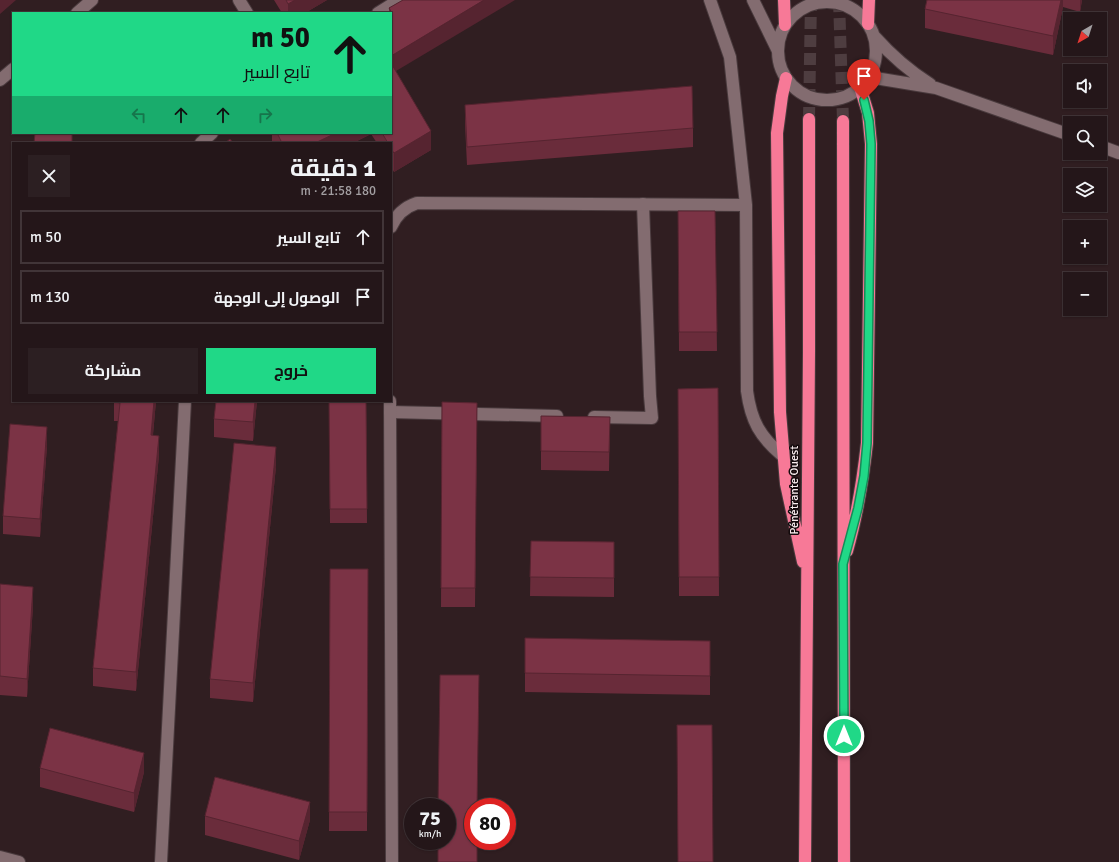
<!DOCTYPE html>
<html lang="ar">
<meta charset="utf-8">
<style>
:root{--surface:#241619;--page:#2c1f22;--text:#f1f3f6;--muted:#a39fa2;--line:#413538;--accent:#20d887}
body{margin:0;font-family:Signika,Cairo,sans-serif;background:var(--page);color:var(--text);direction:rtl;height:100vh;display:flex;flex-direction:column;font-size:15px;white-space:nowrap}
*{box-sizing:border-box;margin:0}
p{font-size:13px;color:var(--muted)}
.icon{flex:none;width:22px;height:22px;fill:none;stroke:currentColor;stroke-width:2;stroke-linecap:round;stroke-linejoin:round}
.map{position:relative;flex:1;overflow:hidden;direction:ltr}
.details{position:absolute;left:12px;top:142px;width:380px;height:260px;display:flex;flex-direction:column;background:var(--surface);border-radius:0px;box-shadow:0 1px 3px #0004,0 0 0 1px var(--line);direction:rtl}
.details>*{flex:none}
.guide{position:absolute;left:12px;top:12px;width:380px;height:122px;border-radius:0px;box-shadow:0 1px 3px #0004,0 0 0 1px var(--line);direction:rtl;background:#20d887;color:#111;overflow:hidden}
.needle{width:26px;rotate:219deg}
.controls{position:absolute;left:1063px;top:12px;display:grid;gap:8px}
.controls a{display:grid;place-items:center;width:44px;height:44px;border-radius:0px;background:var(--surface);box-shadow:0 1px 3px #0004,0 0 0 1px var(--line);font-size:20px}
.speed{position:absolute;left:404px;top:798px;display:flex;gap:8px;font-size:20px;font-weight:700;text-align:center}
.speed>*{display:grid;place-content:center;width:52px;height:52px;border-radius:50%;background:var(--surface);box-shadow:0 1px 3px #0004,0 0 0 1px var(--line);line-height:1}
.speed small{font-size:10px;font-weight:400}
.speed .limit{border:6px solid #d22;background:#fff;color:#111}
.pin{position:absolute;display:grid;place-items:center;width:34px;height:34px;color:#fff;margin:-41px -17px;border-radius:50% 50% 50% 0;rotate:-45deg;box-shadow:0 0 4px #0007}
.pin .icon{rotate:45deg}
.me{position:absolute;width:44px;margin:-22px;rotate:0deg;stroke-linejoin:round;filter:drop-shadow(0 0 3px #0008)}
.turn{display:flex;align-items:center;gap:14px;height:84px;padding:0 16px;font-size:18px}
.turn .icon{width:52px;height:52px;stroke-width:2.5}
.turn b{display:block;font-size:28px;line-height:34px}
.lanes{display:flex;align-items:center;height:38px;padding:0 16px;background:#0003;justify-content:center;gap:20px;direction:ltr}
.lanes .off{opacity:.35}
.round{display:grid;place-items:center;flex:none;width:42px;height:42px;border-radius:0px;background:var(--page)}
.overview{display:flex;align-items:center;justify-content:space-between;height:68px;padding:0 16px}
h1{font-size:24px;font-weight:700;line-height:30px}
.button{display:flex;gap:8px;margin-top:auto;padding:8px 16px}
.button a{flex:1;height:46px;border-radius:0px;background:var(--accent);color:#111;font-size:16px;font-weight:700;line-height:46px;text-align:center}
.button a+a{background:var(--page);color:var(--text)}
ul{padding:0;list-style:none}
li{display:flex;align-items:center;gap:12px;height:54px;margin:0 8px 6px;padding:0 8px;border:2px solid var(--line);border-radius:0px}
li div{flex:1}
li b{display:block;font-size:15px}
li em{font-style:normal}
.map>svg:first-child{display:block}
</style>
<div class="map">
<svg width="1119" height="862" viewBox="0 0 1119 862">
<rect width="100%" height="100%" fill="#301e21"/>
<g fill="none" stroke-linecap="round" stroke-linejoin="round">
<path stroke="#4e3d40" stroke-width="12" stroke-dasharray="12 6" stroke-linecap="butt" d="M839,0L843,121
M809,119L811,0"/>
<g stroke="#493a3d" stroke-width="14">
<path id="lane" d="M390,412L557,416
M594,417L652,418L650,396L643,204
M161,862L185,401"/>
</g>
<g stroke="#493a3d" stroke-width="14">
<path id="street" d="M239,0L247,13
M710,0L730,57L746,205L747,391C751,421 760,437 783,456
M77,13L92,0
M378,13L399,0
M0,80L13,69
M201,143L212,133
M391,227C396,215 405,207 417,203L746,205
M390,401L392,862
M0,857L19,862"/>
</g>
<g stroke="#493a3d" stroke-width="14">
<path id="secondary" d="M753,0L778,51
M778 51a49 49 0 1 1 98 0a49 49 0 1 1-98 0Z
M874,36C891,55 909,71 930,84
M869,77L936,88L1070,135
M1100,146L1119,153"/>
</g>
<g stroke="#493a3d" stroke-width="14">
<path id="highway" d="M784,0L785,25
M868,24L869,0
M786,78L782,96L777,133L780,412L786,484L803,562
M843,121L844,862
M847,551C857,516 863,479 867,443L871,144L868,113L860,87
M805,862L809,352V119"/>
</g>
<use href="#lane" stroke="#836c70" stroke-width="12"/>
<use href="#street" stroke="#836c70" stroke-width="12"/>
<use href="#secondary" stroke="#836c70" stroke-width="12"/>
<use href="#highway" stroke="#f77997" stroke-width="12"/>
</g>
<path fill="#6a2c3b" d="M274,0H327L305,13H282Z
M403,0L396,72L431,150L394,172L391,167V143H377L371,134L353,143H272V133H391V13H389V8Z
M927,0H1082L1080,12L1063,7L1053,55L925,28V9Z
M465,105L693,128V147L467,165L465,124Z
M678,211H715L717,351H679Z
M718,388L719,596H679L678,389Z
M114,401H156L153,435L159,455L136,691L93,686V668L118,421H114Z
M216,401H257L253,441L214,437V419Z
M329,401H366L367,523H330Z
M442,402L477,403L475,607H441Z
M541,416L610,417L609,471L541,470Z
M47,446L40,537L3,534V516Z
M276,466L253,702L210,698V679Z
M531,541L614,542V597L530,596Z
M330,569H368L367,831H329Z
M0,584L33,606L27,697L0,695Z
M525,638L710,660V695L525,692Z
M40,768L144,772L134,812L40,787Z
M205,816L310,820L299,860L205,835Z"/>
<path fill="#562430" d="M0,0H16L0,14Z
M295,0H327L305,13H288V4Z
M484,0H515L391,74V56Z
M1061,0H1063V7L1053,55V36Z
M1080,0H1082L1080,12Z
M431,131V150L394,172V153Z
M336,133H371V134L353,143H315Z
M154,401H156L151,454V435Z
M255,401H257L253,441V422Z
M47,427V446L40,537V519Z
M159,436V455L136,691V672Z
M276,447V466L253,702V683Z
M33,587V606L27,697V679Z
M144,753V772L134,812V793Z
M310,802V820L299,860V841Z"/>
<path fill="#7b3345" stroke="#562430" d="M286,0H295L288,4Z
M403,0H484L391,56V14L392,13L389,8Z
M927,0H1061L1053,36L925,9Z
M391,63L431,131L394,153L391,149V143H388L382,133H391Z
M692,86L693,128L467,147L465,105Z
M35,133H72V143H34Z
M277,133H336L315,143H282Z
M230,139L233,143H225Z
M678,211H715L717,332H679Z
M718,388L719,577H679L678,389Z
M114,401H154L151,435L159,436L136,672L93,668L120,403L114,402Z
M216,401H255L253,422L214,419Z
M329,401H366L367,509H330Z
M442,402L477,403L475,588H441Z
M541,416L610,417L609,452L541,451Z
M10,424L47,427L40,519L3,516Z
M234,443L276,447L253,683L210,679Z
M531,541L614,542V578L530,577Z
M330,569H368L367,812H329Z
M0,584L33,587L27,679L0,676Z
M525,638L710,641V676L525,673Z
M440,675H479L477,807H473V841H477V862H438V841H447V807H438Z
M677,725H712L713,862H678Z
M50,728L144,753L134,793L40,768Z
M215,777L310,802L299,841L205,816Z"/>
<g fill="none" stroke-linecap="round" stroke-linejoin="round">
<g stroke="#158c58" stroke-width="10">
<path id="route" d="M844,736L843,564L858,508L864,476L867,443L871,144L869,121L864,100"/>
</g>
<use href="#route" stroke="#20d887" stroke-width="7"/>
</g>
<g text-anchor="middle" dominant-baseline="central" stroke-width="3" stroke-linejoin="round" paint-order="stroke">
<g font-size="12" fill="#faedef" stroke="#130a0c">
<text transform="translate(794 490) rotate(-90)">Pénétrante Ouest</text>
</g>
</g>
</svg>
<div class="controls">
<a><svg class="needle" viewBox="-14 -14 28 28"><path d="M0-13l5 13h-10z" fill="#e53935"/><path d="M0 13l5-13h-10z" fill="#a39fa2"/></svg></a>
<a><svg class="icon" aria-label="sound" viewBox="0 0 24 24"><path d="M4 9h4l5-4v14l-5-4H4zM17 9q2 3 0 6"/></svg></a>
<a><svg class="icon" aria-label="search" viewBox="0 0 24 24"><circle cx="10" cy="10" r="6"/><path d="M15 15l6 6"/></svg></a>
<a><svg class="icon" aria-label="layers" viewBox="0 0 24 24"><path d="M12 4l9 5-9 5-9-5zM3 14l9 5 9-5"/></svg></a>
<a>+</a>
<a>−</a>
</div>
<div class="speed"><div>75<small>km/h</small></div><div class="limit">80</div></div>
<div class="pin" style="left:864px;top:100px;background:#d93025"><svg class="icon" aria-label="arrive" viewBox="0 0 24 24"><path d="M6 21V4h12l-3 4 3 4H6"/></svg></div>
<svg class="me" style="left:844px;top:736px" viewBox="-20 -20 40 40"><circle r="17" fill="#20d887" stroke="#fff" stroke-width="3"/><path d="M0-11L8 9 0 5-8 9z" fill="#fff"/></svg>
<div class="guide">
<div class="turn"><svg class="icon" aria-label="ahead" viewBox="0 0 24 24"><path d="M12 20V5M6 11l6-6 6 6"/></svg><div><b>50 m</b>تابع السير</div></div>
<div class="lanes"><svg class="icon off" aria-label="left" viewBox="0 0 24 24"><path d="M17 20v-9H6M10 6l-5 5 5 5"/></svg><svg class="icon" aria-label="ahead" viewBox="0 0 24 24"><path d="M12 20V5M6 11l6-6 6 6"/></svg><svg class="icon" aria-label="ahead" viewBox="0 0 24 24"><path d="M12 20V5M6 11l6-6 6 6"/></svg><svg class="icon off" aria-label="right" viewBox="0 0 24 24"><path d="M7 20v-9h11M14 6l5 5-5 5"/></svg></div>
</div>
<section class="details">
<div class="overview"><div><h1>1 دقيقة</h1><p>180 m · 21:58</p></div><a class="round"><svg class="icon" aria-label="close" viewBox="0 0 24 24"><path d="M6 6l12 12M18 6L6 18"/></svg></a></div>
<ul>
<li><svg class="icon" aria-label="ahead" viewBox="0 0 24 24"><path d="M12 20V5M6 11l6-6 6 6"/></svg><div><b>تابع السير</b></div><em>50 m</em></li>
<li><svg class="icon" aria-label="arrive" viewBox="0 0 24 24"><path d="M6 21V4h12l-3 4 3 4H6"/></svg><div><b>الوصول إلى الوجهة</b></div><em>130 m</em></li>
</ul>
<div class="button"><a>خروج</a><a>مشاركة</a></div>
</section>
</div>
